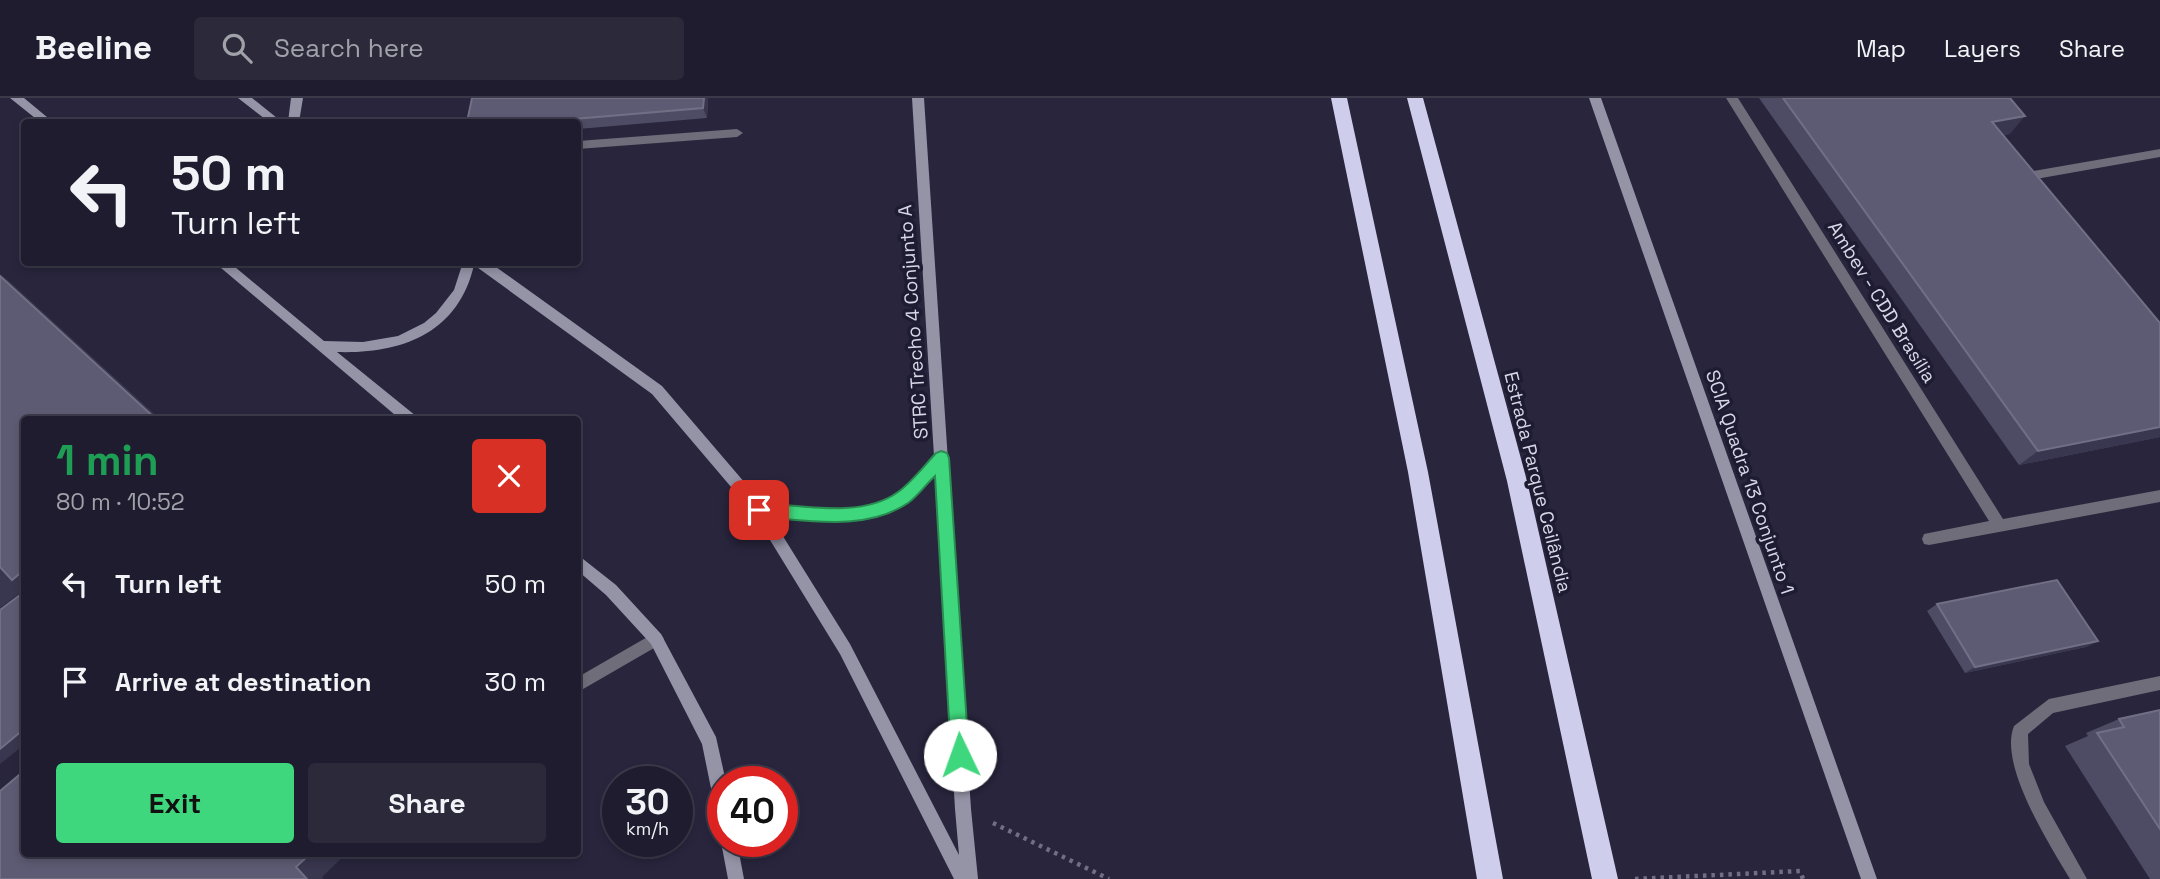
<!DOCTYPE html>
<meta charset="utf-8">
<style>
:root{--surface:#1e1c2e;--page:#2b293a;--text:#f1f3f6;--muted:#a1a1aa;--line:#3c3a4a;--accent:#3fd77d}
body{margin:0;font-family:"Space Grotesk",sans-serif;background:var(--page);color:var(--text);height:100vh;display:flex;flex-direction:column;font-size:26px;white-space:nowrap}
*{box-sizing:border-box;margin:0}
p{font-size:23px;color:var(--muted)}
.icon{flex:none;width:38px;height:38px;fill:none;stroke:currentColor;stroke-width:2;stroke-linecap:round;stroke-linejoin:round}
.map{position:relative;flex:1;overflow:hidden}
.sheet{position:absolute;left:21px;top:318px;width:560px;height:441px;display:flex;flex-direction:column;background:var(--surface);border-radius:7px;box-shadow:0 4px 10px #0003,0 0 0 2px var(--line)}
.sheet>*{flex:none}
.banner{position:absolute;left:21px;top:21px;width:560px;height:147px;border-radius:7px;box-shadow:0 4px 10px #0003,0 0 0 2px var(--line);background:#1e1c2e;color:var(--text);overflow:hidden}
.speed{position:absolute;left:602px;top:668px;display:flex;gap:14px;font-size:35px;font-weight:700;text-align:center}
.speed>*{display:grid;place-content:center;width:91px;height:91px;border-radius:50%;background:var(--surface);box-shadow:0 4px 10px #0003,0 0 0 2px var(--line);line-height:1}
.speed small{font-size:18px;font-weight:400}
.speed .limit{border:10px solid #d22;background:#fff;color:#111}
.pin{position:absolute;display:grid;place-items:center;width:60px;height:60px;color:#fff;margin:-30px;border-radius:14px;box-shadow:0 4px 10px #0006}
.me{position:absolute;width:77px;margin:-38px;rotate:357deg;stroke-linejoin:round;filter:drop-shadow(0 0 5px #0008)}
.turn{display:flex;align-items:center;gap:24px;height:147px;padding:0 35px;font-size:32px}
.turn .icon{width:91px;height:91px;stroke-width:2.5}
.turn b{display:block;font-size:49px;line-height:60px}
.round{display:grid;place-items:center;flex:none;width:74px;height:74px;border-radius:7px;background:var(--page)}
.summary{display:flex;align-items:center;justify-content:space-between;height:119px;padding:0 35px}
h1{font-size:42px;font-weight:600;line-height:52px;color:#1e9e55}
.cta{display:flex;gap:14px;margin-top:auto;padding:14px 35px}
.cta a{flex:1;height:80px;border-radius:7px;background:var(--accent);color:#111;font-size:28px;font-weight:600;line-height:80px;text-align:center}
.cta a+a{background:var(--page);color:var(--text)}
ul{padding:0;list-style:none}
li{display:flex;align-items:center;gap:21px;height:98px;padding:0 35px}
li div{flex:1}
li b{display:block;font-size:26px}
li em{font-style:normal}
header{display:flex;align-items:center;gap:42px;box-sizing:border-box;height:98px;padding:0 35px;background:var(--surface);border-bottom:2px solid var(--line)}
header strong{font-size:33px}
nav{display:flex;gap:38px;margin-inline-start:auto;font-size:24px}
.search{width:490px;height:63px;background:var(--page);display:flex;align-items:center;gap:18px;box-sizing:border-box;padding:0 24px;border-radius:7px;color:var(--muted);font-size:26px}
.map>svg:first-child{display:block}
</style>
<header>
<strong>Beeline</strong>
<div class="search"><svg class="icon" aria-label="search" viewBox="0 0 24 24"><circle cx="10" cy="10" r="6"/><path d="M15 15l6 6"/></svg>Search here</div>
<nav><a>Map</a><a>Layers</a><a>Share</a></nav>
</header>
<div class="map">
<svg width="2160" height="781" viewBox="0 0 2160 781">
<rect width="100%" height="100%" fill="#28253d"/>
<g fill="none" stroke-linecap="round" stroke-linejoin="round">
<path stroke="#716f84" stroke-width="4.5" stroke-dasharray="3.5 5" stroke-linecap="butt" d="M993,725L1109,781
M1635,781L1800,773L1803,781"/>
<path fill="#6e6d79" fill-rule="evenodd" d="M1726,0H1738L2003,421L2160,392V404L1929,447L1924,446L1922,441L1924,436L1989,423Z
M737,31L743,35L737,39L578,51V43Z
M2160,51V59L2036,81L2039,86L2033,90L2029,89L2021,78L2027,74Z
M656,534L661,536L664,541L661,546L578,594V579Z
M2160,578V592L2053,615L2028,636L2029,666L2044,704L2087,781H2070C2050,747 1998,667 2014,628L2049,601Z"/>
<path fill="#9594a7" fill-rule="evenodd" d="M10,0H24L53,24H40Z
M238,0H252L282,24H269Z
M291,0H303L299,24H288Z
M912,0H924L971,711L978,781H954L840,556L754,416L652,296L474,167C458,236 401,256 337,254L416,318L418,322H401L214,164H229L324,243L363,244L398,238L424,225L436,215L454,192L463,164H489L662,288L763,406C807,409 861,421 900,393C913,384 923,370 934,358ZM935,377L955,711L959,757L850,546L771,419C840,424 885,434 935,377Z
M1589,0H1601L1877,781H1861Z
M578,457L616,487L661,536L716,639L726,684H723V718L717,716L715,710L702,646L651,546L606,497L578,473Z
M723,739V744H737L744,781H728L721,744Z"/>
<path fill="#cecdeb" fill-rule="evenodd" d="M1331,0H1347L1428,374L1503,781H1477L1408,374Z
M1407,0H1423L1527,383L1618,781H1592L1507,383Z"/>
</g>
<path fill="#4e4c65" d="M472,0H708L707,20L578,31V24H467Z
M1759,0H2010V36L2003,37L2160,225V339L2019,367Z
M1937,506L2098,543L2086,549L1965,575L1927,513Z
M2160,612V781H2150L2065,648L2088,638L2086,635L2119,621Z"/>
<path fill="#39364f" d="M704,0H708L707,20L703,10Z
M2025,18L2010,36L1977,42L1992,24Z
M0,176L11,185L161,322H157L0,178Z
M2160,329V339L2019,367L2038,353Z
M0,467L24,472V492L0,510Z
M2098,543L2086,549L1965,575L1975,569Z
M24,631V647L0,666V651Z
M310,756H346L322,779L324,781H307L296,769Z"/>
<path fill="#5d5b73" stroke="#706f85" stroke-width="2" d="M472,0H704L703,10L538,24H467Z
M1783,0H2010L2025,18L1992,24L2160,225V329L2038,353Z
M0,178L157,322H24V472L12,482L0,469Z
M2057,482L2098,543L1975,569L1937,506Z
M24,494V631L0,651V512Z
M2160,612V731L2097,635L2124,629L2119,621Z
M24,673V756H310L296,769L307,781H0V693Z"/>
<path fill="#3fd77d" stroke="#298c51" stroke-width="2" d="M941,353L947,355L949,360L969,657L966,663L960,666L954,663L951,657L935,378C926,386 918,398 908,405C865,434 807,422 759,419L753,417L751,412L753,407L759,405C801,407 861,421 898,394C912,384 924,368 936,355Z"/>
<g text-anchor="middle" dominant-baseline="central" stroke-width="7" stroke-linejoin="round" paint-order="stroke">
<g font-size="19" fill="#d7d7e7" stroke="#1e1c32">
<text transform="translate(1882 204) rotate(58)">Ambev - CDD Brasília</text>
<text transform="translate(913 224) rotate(-94)">STRC Trecho 4 Conjunto A</text>
<text transform="translate(1538 384) rotate(76)">Estrada Parque Ceilândia</text>
<text transform="translate(1750 384) rotate(71)">SCIA Quadra 13 Conjunto 1</text>
</g>
</g>
</svg>
<div class="speed"><div>30<small>km/h</small></div><div class="limit">40</div></div>
<div class="pin" style="left:759px;top:412px;background:#d93025"><svg class="icon" aria-label="arrive" viewBox="0 0 24 24"><path d="M6 21V4h12l-3 4 3 4H6"/></svg></div>
<svg class="me" style="left:960px;top:657px" viewBox="-20 -20 40 40"><circle r="19" fill="#fff"/><path d="M0-13L10 11 0 6-10 11z" fill="#3fd77d"/></svg>
<div class="banner">
<div class="turn"><svg class="icon" aria-label="left" viewBox="0 0 24 24"><path d="M17 20v-9H6M10 6l-5 5 5 5"/></svg><div><b>50 m</b>Turn left</div></div>
</div>
<section class="sheet">
<div class="summary"><div><h1>1 min</h1><p>80 m · 10:52</p></div><a class="round" style="background:#d93025;color:#fff"><svg class="icon" aria-label="close" viewBox="0 0 24 24"><path d="M6 6l12 12M18 6L6 18"/></svg></a></div>
<ul>
<li><svg class="icon" aria-label="left" viewBox="0 0 24 24"><path d="M17 20v-9H6M10 6l-5 5 5 5"/></svg><div><b>Turn left</b></div><em>50 m</em></li>
<li><svg class="icon" aria-label="arrive" viewBox="0 0 24 24"><path d="M6 21V4h12l-3 4 3 4H6"/></svg><div><b>Arrive at destination</b></div><em>30 m</em></li>
</ul>
<div class="cta"><a>Exit</a><a>Share</a></div>
</section>
</div>
